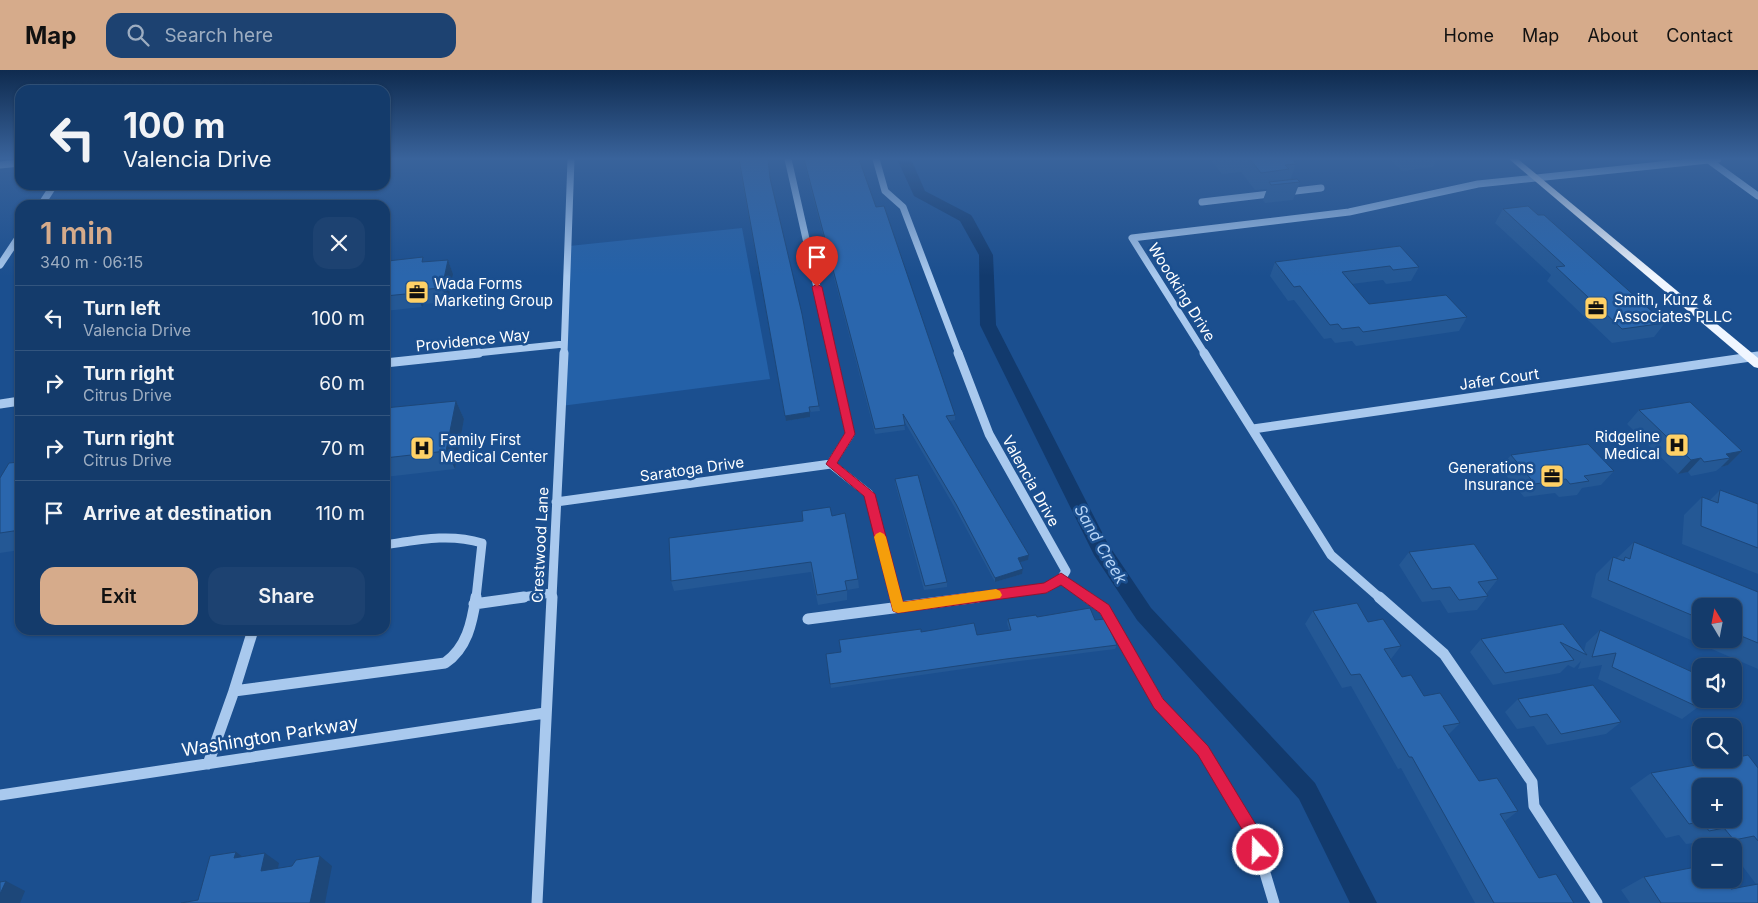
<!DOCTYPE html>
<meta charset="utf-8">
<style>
:root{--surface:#143b6b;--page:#1d4271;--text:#f1f3f6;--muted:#9dadc1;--line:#33557e;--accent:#d6ab8b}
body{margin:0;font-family:Inter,sans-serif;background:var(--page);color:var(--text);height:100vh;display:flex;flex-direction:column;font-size:19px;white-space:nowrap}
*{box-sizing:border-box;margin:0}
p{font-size:16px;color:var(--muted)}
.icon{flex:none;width:28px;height:28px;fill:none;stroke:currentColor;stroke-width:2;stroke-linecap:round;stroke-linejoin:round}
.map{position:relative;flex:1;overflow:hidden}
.drawer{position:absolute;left:15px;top:130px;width:375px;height:435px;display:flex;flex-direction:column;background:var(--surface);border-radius:15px;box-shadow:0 1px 4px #0004,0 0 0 1px var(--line)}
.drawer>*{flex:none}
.guide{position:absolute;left:15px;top:15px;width:375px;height:105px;border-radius:15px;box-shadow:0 1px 4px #0004,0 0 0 1px var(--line);background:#143b6b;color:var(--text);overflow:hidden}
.needle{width:32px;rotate:350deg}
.controls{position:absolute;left:1692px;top:528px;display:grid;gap:10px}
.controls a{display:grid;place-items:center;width:50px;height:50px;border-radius:10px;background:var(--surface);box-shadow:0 1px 4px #0004,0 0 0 1px var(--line);font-size:25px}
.pin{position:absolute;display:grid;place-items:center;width:42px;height:42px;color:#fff;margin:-51px -21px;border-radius:50% 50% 50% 0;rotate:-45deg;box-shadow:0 0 5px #0007}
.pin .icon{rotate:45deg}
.me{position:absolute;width:55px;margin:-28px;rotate:339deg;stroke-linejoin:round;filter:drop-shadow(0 0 4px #0008)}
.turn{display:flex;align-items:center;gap:18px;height:105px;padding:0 25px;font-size:22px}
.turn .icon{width:65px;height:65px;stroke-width:2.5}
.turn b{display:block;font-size:35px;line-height:42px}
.round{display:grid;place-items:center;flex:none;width:52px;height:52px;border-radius:15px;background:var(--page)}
.overview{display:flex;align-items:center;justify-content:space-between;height:85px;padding:0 25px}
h1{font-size:30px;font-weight:600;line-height:38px;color:var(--accent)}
.button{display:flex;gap:10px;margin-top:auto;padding:10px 25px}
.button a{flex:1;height:58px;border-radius:15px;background:var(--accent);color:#111;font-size:20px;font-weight:600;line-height:58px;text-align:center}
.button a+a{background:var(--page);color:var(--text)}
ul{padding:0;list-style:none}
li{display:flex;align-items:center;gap:15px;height:65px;padding:0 25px;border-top:1px solid var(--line)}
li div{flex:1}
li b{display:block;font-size:19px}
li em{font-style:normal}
header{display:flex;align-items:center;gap:30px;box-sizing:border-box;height:70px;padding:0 25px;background:var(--accent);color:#111}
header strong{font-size:24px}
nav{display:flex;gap:28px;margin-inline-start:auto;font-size:18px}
.search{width:350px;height:45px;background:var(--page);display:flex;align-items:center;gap:12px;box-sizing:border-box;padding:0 18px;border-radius:15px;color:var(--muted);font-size:19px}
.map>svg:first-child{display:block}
</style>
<header>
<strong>Map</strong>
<div class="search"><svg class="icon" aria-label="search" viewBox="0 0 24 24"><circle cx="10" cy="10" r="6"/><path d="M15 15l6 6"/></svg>Search here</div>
<nav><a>Home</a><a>Map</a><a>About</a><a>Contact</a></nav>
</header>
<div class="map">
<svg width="1758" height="833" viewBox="0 0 1758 833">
<rect width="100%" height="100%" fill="#1b4f8f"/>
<path fill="#2461a8" d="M742,158L770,309L561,336L569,176Z"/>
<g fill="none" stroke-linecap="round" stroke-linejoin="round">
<path fill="#123a6d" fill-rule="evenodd" d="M897,89H911L925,121L971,145L973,148L993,185L996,255L1108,474L1151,538L1315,713L1377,833H1350L1299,729L1137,550L1094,485L980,255L979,185L960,151L914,126Z"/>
<path stroke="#a9c9ee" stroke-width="7" d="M788,89L832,284
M876,89L885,121L903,137L959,284
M1707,89L1758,126
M0,95L20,93
M1202,132L1321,118
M41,135L54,115
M0,195L20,165
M467,284L564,274
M564,284L571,89
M1205,284L1132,168L1349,142L1478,114L1718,89"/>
<path stroke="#a9c9ee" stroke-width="9" d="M832,283L850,364L831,394L869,424L896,528
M958,283L989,364L1066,501L1061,509L1046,518L969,528
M1204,283L1331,485L1380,528
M385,293L479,283
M0,334L20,331
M1253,359L1758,286
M556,432L831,394
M385,475C418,470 449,463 482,473L476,528
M1061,509L1088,528
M515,528L551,523
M552,528L564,283"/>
<path stroke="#a9c9ee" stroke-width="11" d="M895,527L898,537
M1087,527L1104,539L1159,633L1203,681L1253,763L1274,833
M1379,527L1444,584L1532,712L1534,736L1597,833
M474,534L524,527
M808,549L978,527
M253,560L234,621L445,593C467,578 472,553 476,527
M208,694L234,621
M0,725L545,643
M537,833L552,527"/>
<path fill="#f0f6ff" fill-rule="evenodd" d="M1509,89H1518L1758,288V298L1754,297Z"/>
</g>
<path fill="#245895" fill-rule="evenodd" d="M738,89L770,108L819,336L820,341L810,342V347L786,351Z
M803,89H859L876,137L955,345V350L949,351L1029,485L1028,490L1020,492L1023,499L1022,504L995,512L955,438L904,351L905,360L875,364Z
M1210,89H1292L1296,94L1290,110L1300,112L1293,130L1265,133L1263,130L1267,119L1255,120L1241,102L1222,104Z
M1390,89H1437L1433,97L1402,101Z
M1503,139L1538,145L1665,253L1654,267L1612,273L1547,211L1551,205L1495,153Z
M448,190L453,204L448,232L424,234L422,237L385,241V198L425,192Z
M1275,192L1419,197L1411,211L1386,214L1383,210L1352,214L1369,234L1467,247L1459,261L1356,276L1352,271L1335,273L1331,268L1324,269L1294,230L1288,231L1270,206Z
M456,331L464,349L455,399L385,407V338Z
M1639,340L1742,381L1728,395L1721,397L1716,401L1691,406L1688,402L1678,404L1627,354Z
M1511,385L1614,401L1601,415L1582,418L1577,425L1559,427L1555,423L1524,427L1500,398Z
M20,392V480L0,483V408Z
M895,409L947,512V517L924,520L895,413Z
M1720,420L1758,434V504L1682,474L1684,445L1702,427L1710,430Z
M802,441L832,446L858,509L859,518L847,520V530L818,535L811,502L674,521L671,511L803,451Z
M1634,472L1758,522V599L1591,527L1596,504L1613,487L1617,488ZM1701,536H1734V569H1701Z
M1409,482L1498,509L1487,523H1486L1488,526L1477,540L1448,543L1440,530L1422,532L1399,495Z
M1313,541L1368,552L1401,576L1391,589L1402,607L1424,626L1460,653L1448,665L1479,711L1518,741L1505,751L1539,808L1574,833H1475L1401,698L1398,699L1351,616L1342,618L1305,554Z
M1037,547L1095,550L1117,575L1115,579L1005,593L831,618L826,584L841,582L839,570L921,562L977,565L1009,560L1007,553L1008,549Z
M1563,554L1584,581L1586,573L1600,560L1698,637L1682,649L1598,609L1602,595L1578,599L1581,591L1574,598L1568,595L1560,603L1493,615L1470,582L1481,569Z
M1518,629L1621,652L1606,664L1547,675L1534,656L1517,659L1505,642Z
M1758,698V833H1630L1621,820L1644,807L1731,819L1756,814L1734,785V776H1704L1701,772L1686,774L1679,765L1666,768L1630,718L1651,703Z"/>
<path fill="#1d4779" d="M448,190L453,204L448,232L442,218Z
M417,220L424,234L422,237L416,223Z
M456,331L464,349L455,399L446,381Z
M810,342V347L786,351L785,346Z
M1742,381L1728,395L1721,397L1730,388L1726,384Z
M1701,388L1688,402L1678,404L1691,390Z
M1029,485L1028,490L1017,493L1018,488Z
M1023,499L1022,504L995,512V508Z
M236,782L250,792L234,788Z
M265,783L279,793L275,811L261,801Z
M320,786L332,796L325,833H310Z
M6,811L25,821L20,833H0V824Z"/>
<path fill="#2a66ad" stroke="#1d4779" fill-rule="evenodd" d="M739,89H768L770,108L802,244L819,336L809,337L810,342L785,346Z
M804,89H859L876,137L884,136L955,345L946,346L1029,485L1018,488L1023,499L995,508L956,434L903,344L905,355L875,359Z
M1250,89H1292L1296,94L1285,95L1289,99L1261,103Z
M1297,109L1300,112L1271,115L1269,112Z
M1528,136L1538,145H1544L1665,253L1622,259L1556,197L1565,196L1503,139Z
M1400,176L1419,197L1393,200L1390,196L1342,202L1369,234L1446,225L1467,247L1363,262L1359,257L1342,259L1338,254L1330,255L1300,216L1294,217L1275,192Z
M423,187L422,192L448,190L442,218L417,220L416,223L385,226V198H386L388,191Z
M456,331L446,381L385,388V338Z
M1690,332L1742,381L1726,384L1730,388L1704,392L1701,388L1691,390L1639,340Z
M1588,374L1614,401L1584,406L1589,411L1570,414L1566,409L1535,414L1511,385Z
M20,392V460L0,463V408L9,393Z
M918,405L947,512L925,516L895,409Z
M1720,420L1758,434V478L1701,456L1702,427L1718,433Z
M830,437L832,446L845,443L858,509L845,511L847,520L817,525L811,492L671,511L669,468L803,451L802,441Z
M1634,472L1758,522V573L1734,563V536H1701V549L1608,510L1613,487L1624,491L1625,487L1630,489Z
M1474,474L1498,509L1478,512L1488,526L1459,530L1450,517L1432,519L1409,482Z
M1357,533L1368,552L1383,549L1401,576L1384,579L1402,607L1411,605L1424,626L1440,623L1460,653L1443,656L1479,711L1497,708L1518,741L1500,744L1539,808L1556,804L1574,833H1494L1412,687H1409L1360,604L1351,605L1313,541Z
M1090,538L1095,550L1105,549L1117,575L1006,589L830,614L826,584L841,582L839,570L921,559V562L974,553L977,565L1011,560L1008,549L1036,545L1037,547Z
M1563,554L1587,585L1560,572L1574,590L1505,603L1481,569Z
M1600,560L1701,606V621L1698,637L1612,597L1616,583L1592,587Z
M1593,615L1621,652L1561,664L1547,644L1530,647L1518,629Z
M1748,685L1758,698V771L1754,766L1734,770L1724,758L1709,761L1702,751L1689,754L1651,703L1730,689H1734V688ZM1701,716H1734V749H1701Z
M236,782L234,788L265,783L261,801L292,796L296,790L320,786L310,833H181L198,830L210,786Z
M1701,796V809H1723L1731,819L1758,814V833H1661L1644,807Z
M6,811L0,824V812Z"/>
<linearGradient id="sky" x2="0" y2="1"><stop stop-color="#0f2b4f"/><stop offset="0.43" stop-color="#39639b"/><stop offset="1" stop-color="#39639b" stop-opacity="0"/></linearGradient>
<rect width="1758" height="206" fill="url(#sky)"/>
<path fill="#e11d48" stroke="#92132f" d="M817,214L822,217L855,364L837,393L875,424L903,532L1044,513L1061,503L1109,535L1163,629L1208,676L1258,758L1266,780L1263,786L1258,788L1253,786L1246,766L1198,685L1154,638L1100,543L1061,515L1046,523L898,543L893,541L864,426L826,394L845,363L812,217Z"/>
<path fill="#f59e0b" d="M880,462L884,464L886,467L903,532L996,519L1000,521L1002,525L1000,528L898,543L893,541L874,467L876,464Z"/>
<defs>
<g id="office-square" transform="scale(1.25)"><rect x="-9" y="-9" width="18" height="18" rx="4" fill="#ffd166" stroke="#1b4f8f"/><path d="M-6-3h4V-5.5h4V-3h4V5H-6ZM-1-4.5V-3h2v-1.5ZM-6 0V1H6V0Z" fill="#111"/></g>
<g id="hospital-square" transform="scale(1.25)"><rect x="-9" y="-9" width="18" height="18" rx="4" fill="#ffd166" stroke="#1b4f8f"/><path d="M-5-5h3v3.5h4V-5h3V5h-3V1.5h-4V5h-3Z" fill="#111"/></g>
</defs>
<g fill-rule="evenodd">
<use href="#office-square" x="417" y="222"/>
<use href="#office-square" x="1596" y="238"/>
<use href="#hospital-square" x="1677" y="375"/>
<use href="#hospital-square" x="422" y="378"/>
<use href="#office-square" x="1552" y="406"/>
</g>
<g text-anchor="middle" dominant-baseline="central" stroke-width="5" stroke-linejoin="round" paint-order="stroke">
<g font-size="15" fill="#fff" stroke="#1b4f8f" text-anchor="start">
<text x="434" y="213">Wada Forms<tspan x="434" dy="17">Marketing Group</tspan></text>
<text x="1614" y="229">Smith, Kunz &amp;<tspan x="1614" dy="17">Associates PLLC</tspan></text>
<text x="1660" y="366" text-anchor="end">Ridgeline<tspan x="1660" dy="17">Medical</tspan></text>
<text x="440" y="369">Family First<tspan x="440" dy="17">Medical Center</tspan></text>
<text x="1534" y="397" text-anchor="end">Generations<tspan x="1534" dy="17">Insurance</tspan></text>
</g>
<g font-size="15" fill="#fff" stroke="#1b4f8f">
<text transform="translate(1182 222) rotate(58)">Woodking Drive</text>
<text transform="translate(473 270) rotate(-6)">Providence Way</text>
<text transform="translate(1499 309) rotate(-8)">Jafer Court</text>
<text transform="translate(692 399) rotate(-8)">Saratoga Drive</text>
<text transform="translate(1031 411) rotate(61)">Valencia Drive</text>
<text transform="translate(540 475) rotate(-87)">Crestwood Lane</text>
</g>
<g font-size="16" font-style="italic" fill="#b5d3f5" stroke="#1b4f8f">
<text transform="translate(1101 474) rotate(60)">Sand Creek</text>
</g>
<g font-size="18" fill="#fff" stroke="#1b4f8f">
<text transform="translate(270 666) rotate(-9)">Washington Parkway</text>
</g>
</g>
</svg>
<div class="controls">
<a><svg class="needle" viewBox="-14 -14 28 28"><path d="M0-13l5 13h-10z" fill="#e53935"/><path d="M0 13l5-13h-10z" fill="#9dadc1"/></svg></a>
<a><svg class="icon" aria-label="sound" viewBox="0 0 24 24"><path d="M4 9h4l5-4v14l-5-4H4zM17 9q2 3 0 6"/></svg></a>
<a><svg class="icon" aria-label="search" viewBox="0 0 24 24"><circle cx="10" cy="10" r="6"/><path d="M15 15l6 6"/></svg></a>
<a>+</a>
<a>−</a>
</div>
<div class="pin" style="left:817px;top:217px;background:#d93025"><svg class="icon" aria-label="arrive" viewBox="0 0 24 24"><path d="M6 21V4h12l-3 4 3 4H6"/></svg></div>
<svg class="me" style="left:1258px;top:780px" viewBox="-20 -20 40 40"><circle r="17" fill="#e11d48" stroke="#fff" stroke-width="3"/><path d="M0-11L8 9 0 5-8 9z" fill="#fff"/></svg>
<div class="guide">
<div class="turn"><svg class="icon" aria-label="left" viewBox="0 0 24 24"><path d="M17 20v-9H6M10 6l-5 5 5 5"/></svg><div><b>100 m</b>Valencia Drive</div></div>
</div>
<section class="drawer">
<div class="overview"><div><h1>1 min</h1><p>340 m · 06:15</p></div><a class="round"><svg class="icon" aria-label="close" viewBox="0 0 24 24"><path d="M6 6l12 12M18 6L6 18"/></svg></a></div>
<ul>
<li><svg class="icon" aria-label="left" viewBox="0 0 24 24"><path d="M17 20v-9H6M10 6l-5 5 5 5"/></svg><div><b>Turn left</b><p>Valencia Drive</p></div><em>100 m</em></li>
<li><svg class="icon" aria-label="right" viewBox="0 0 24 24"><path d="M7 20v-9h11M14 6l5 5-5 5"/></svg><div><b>Turn right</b><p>Citrus Drive</p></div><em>60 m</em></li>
<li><svg class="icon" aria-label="right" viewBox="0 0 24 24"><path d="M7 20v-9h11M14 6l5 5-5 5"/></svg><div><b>Turn right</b><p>Citrus Drive</p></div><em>70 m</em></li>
<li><svg class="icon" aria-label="arrive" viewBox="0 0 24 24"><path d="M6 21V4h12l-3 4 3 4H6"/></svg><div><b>Arrive at destination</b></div><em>110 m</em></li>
</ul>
<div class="button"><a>Exit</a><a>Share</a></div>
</section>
</div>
